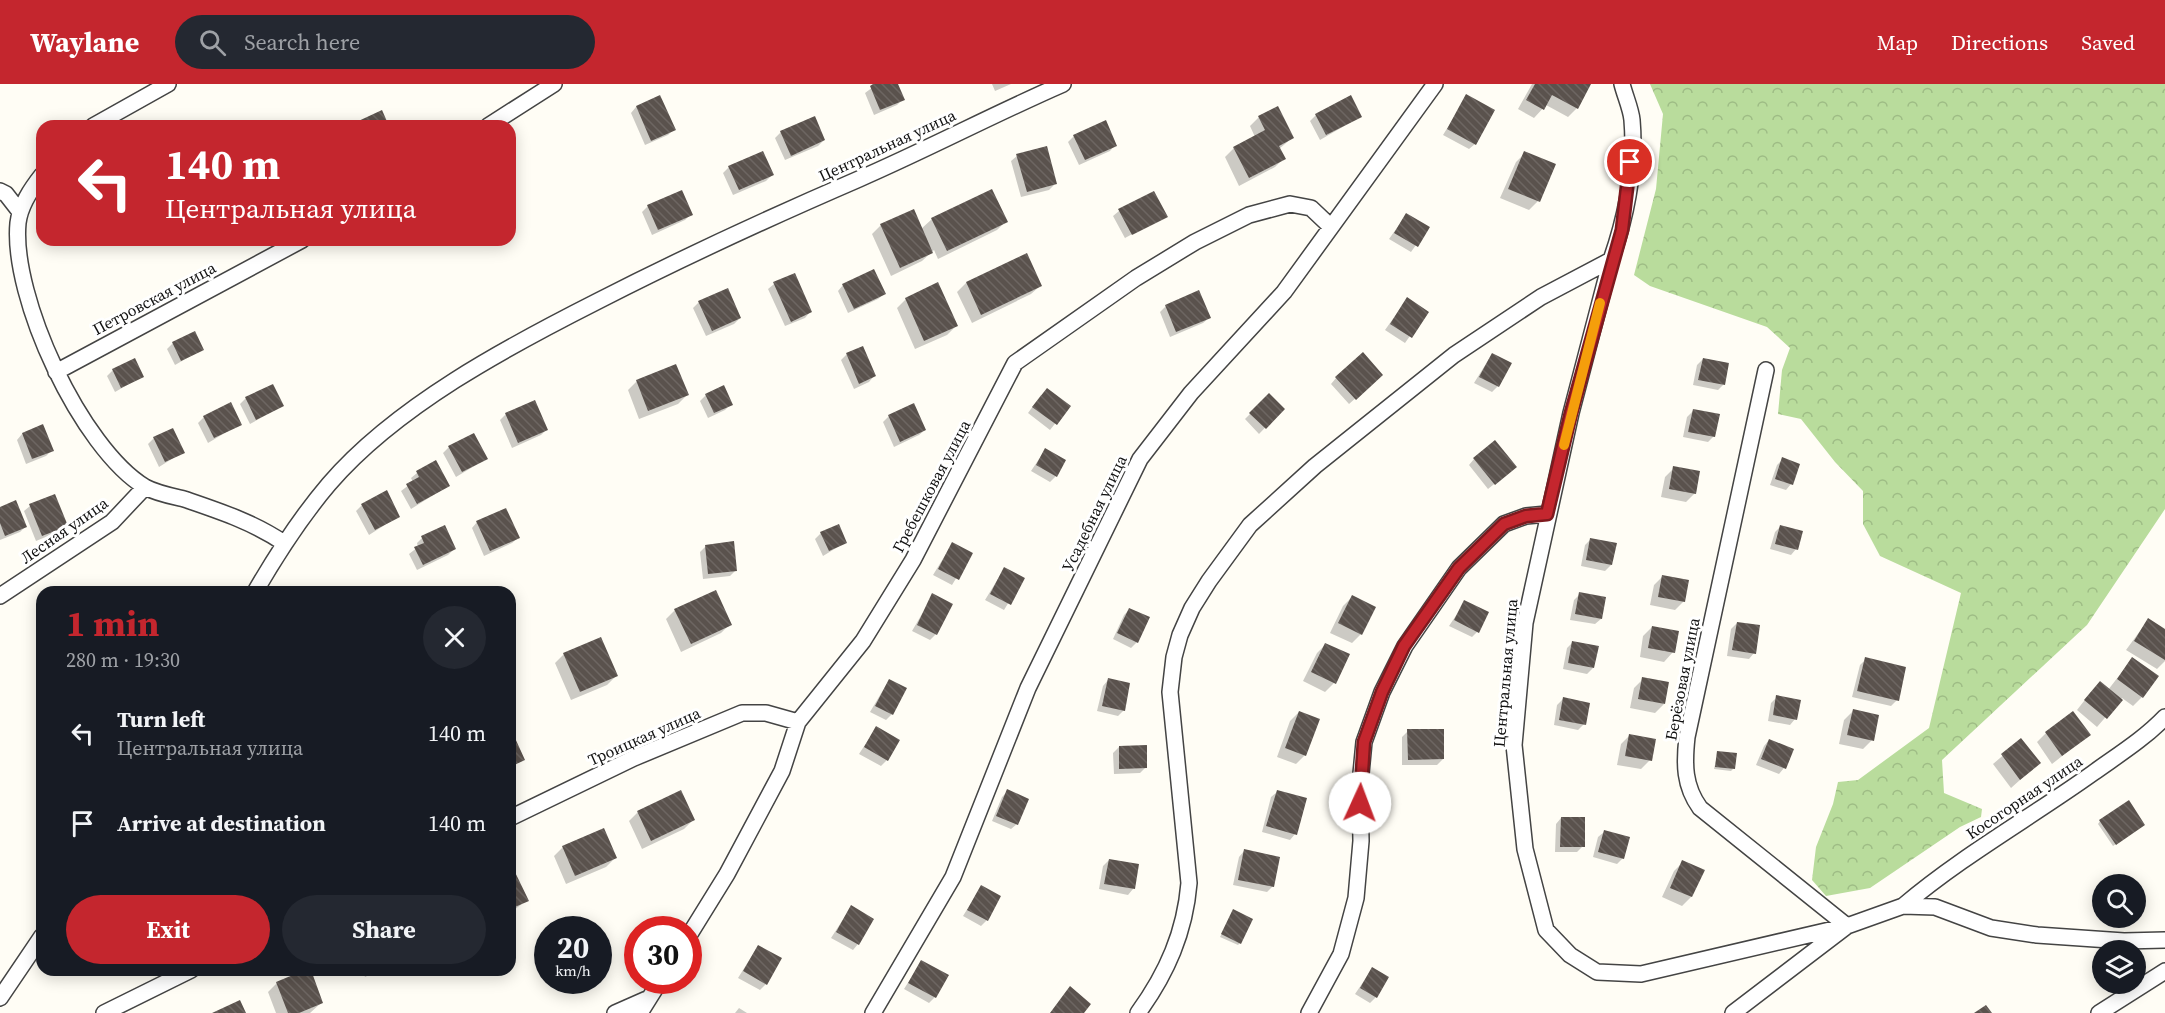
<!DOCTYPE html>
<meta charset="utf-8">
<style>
:root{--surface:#171b24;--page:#242831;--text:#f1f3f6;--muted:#9ea1a6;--accent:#c4262e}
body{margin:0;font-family:"Source Serif 4",serif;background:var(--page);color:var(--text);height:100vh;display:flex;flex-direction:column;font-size:22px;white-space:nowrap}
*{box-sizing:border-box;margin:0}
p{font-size:20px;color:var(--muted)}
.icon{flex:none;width:33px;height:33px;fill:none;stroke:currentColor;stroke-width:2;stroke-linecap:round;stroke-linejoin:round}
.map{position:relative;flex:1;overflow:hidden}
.side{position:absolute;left:36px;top:502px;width:480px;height:390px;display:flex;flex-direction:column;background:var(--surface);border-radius:18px;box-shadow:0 3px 15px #0003}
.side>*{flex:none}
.guide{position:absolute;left:36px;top:36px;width:480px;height:126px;border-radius:18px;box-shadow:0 3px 15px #0003;background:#c4262e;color:#fff;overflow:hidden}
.buttons{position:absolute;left:2092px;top:790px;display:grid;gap:12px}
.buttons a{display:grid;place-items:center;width:54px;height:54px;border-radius:50%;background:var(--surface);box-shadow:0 3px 15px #0003;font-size:30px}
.speed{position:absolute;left:534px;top:832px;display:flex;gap:12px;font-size:30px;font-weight:700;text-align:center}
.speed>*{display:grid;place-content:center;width:78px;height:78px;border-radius:50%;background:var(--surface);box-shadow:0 3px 15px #0003;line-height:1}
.speed small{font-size:15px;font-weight:400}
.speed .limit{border:9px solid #d22;background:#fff;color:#111}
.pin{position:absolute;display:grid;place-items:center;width:51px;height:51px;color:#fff;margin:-26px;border:3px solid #fff;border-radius:50%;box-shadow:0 2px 6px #0007}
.me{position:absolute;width:66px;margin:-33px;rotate:2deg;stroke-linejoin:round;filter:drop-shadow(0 0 4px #0008)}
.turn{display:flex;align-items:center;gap:21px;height:126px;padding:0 30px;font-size:27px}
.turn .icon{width:78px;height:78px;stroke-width:2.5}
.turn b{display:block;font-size:42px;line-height:51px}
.round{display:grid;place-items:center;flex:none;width:63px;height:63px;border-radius:32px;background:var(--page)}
.summary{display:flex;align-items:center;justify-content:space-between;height:102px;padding:0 30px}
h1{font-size:36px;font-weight:700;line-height:45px;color:var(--accent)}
.cta{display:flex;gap:12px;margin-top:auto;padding:12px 30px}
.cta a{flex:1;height:69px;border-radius:36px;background:var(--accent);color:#fff;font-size:24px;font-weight:700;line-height:69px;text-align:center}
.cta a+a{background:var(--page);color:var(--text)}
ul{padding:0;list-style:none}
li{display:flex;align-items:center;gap:18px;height:90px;padding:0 30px}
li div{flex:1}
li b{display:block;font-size:22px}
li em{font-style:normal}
header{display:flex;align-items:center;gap:36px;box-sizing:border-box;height:84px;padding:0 30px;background:var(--accent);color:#fff}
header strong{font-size:28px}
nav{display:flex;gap:33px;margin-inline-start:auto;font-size:21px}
.search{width:420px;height:54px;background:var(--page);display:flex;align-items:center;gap:15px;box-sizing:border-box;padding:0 21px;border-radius:33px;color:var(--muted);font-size:22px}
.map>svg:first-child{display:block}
</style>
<header>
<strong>Waylane</strong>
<div class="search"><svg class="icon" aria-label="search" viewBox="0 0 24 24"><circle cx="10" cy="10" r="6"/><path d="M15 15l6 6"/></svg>Search here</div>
<nav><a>Map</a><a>Directions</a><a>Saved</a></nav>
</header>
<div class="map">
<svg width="2165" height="929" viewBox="0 0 2165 929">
<defs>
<pattern id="forest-crowns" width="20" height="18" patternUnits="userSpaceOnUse" patternTransform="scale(1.5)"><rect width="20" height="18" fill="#b9dc9c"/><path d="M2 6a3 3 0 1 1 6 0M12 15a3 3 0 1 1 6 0" fill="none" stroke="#9ebc85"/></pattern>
<pattern id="building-back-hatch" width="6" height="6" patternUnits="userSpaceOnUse" patternTransform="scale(1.5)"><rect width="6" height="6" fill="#5a524d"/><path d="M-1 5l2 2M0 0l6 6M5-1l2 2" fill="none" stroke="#6d6662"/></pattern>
</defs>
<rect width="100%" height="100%" fill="#fffdf5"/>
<path fill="url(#forest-crowns)" d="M1650,0H2165V425L2087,541L1942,676L1944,709L1982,725L1981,733L1960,743L1870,804L1826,812L1812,796L1816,763L1833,720L1838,698L1858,696L1929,644L1961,509L1880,472L1863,440V407L1835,378L1801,335L1778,330L1782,286L1790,264L1767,243L1650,202L1634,191L1656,105L1663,30Z"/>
<path fill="#0003" d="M877,0H897L903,15L897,21L874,31L865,9Z
M992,0H1011L995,7Z
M1532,0H1590L1577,24L1568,33L1546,21L1534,34L1518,25Z
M1467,12L1475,60L1469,65L1443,51Z
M659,13L674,45L668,51L645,61L631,29L636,23Z
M1316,31L1360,33L1320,56L1310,37Z
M1259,33L1292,54L1279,65L1284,74L1275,83L1239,102L1225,73L1234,64L1255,53L1250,42Z
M781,48L824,56L818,62L785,76L775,54Z
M1074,52L1115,61L1110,67L1079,81L1068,58Z
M1525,69L1538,117L1529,126L1500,114L1516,78Z
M1017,72L1055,100L1049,106L1021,113L1011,77Z
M729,83L772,91L766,97L733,111L723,89Z
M648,122L691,130L685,136L652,151L642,128Z
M1119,127L1166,132L1125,154L1126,156L1113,132Z
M1406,131L1428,144L1411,168L1389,155Z
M932,135L1006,137L997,146L938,175L934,166L922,177L891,192L872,150L881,141L921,145Z
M87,156H98L88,160Z
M966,199L1040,202L1031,210L972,239L957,208Z
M774,200L810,228L805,234L785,242L768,205Z
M843,201L884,210L878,215L848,229L838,207Z
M906,215L956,242L947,251L915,265L897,224Z
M1407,215L1427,228L1405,259L1385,246Z
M699,218L740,234L734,240L706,252L693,224Z
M1166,222L1209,234L1203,239L1170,253L1160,228Z
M173,259L203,265L175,281L167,265Z
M847,270L874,292L869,298L854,305L841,276Z
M1492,270L1498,302L1492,308L1474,299Z
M1703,275L1724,300L1718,306L1693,301L1697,281Z
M113,286L143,292L115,308L107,292Z
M1336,294L1375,297L1349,320L1331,300Z
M637,297L687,311L678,320L639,335L628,306Z
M706,311L731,320L725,326L708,334L700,317Z
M1041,311L1069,322L1050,346L1028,329Z
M1269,311L1283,325L1259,350L1245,335Z
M246,314L282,322L250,340L240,320Z
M913,321L925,346L919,351L894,363L883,338L889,332Z
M1693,327L1714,352L1708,358L1683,353L1687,333Z
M506,330L546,346L541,351L512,364L500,336Z
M204,333L240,340L208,359L198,339Z
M22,350L52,366L46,372L26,380L17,356Z
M154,354L183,368L159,383L148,360Z
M449,363L486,375L456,393L443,369Z
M1045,366L1056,392L1050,398L1031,387Z
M1474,375L1509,388L1488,405L1469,381Z
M1783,375L1791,400L1786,406L1770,401L1777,381Z
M436,378L448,402L411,425L401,407L413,398L411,394L417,389Z
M1674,384L1695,409L1686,418L1661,413L1665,393Z
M362,421L399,432L369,451L356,427Z
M30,422L66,442L60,447L36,457L24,427Z
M0,424L25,443L20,448L0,456Z
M477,438L518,454L512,459L484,472L472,444Z
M1781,442L1796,465L1791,471L1770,465L1775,448Z
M821,449L846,458L823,472L815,455Z
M422,454L454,465L448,471L417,486L409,470L418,463L417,459Z
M1590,456L1611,481L1605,487L1581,482L1585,461Z
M952,460L971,470L952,501L933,491Z
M706,462L736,486L730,492L703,495L700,468Z
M1004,485L1023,495L1004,526L985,516Z
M1663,492L1684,517L1675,526L1650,521L1654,501Z
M1580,510L1601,535L1595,540L1570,536L1574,516Z
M933,511L936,550L930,556L912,547Z
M1352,513L1361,550L1352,559L1330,549L1343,522Z
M1465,518L1477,548L1472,553L1449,542Z
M1130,525L1137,558L1131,564L1113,555L1124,531Z
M675,526L730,540L721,549L681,568L666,535Z
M2148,536L2165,546V577L2157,585L2126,566Z
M1737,539L1754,569L1749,575L1727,572L1731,545Z
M1652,543L1673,568L1664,578L1640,573L1643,552Z
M1572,559L1593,584L1587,590L1563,585L1567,564Z
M1326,560L1334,599L1325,608L1303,597L1317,569Z
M564,570L616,592L607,601L571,616L555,579Z
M1866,575L1897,616L1891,622L1852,613L1860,581Z
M2132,575L2142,613L2133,622L2122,614L2097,643L2077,626L2091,608L2108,606Z
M1643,595L1664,620L1655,629L1630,624L1634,604Z
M889,596L892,630L886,636L870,628Z
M1108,596L1124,626L1118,632L1097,627L1103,602Z
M1777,613L1795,635L1790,641L1768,637L1771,619Z
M1563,615L1584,640L1578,646L1554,641L1557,621Z
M1853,627L1872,656L1863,665L1839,660L1844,636Z
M1299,628L1305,671L1296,680L1277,673L1290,637Z
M876,644L887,676L881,682L859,670Z
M1408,647L1443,675L1437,681H1402V653Z
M2046,649L2089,651L2052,680L2037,658Z
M1630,651L1650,676L1641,685L1617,681L1621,660Z
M1769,656L1784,684L1779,690L1756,681L1764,662Z
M2021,656L2039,679L2011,704L1993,680Z
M1119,663L1146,683L1140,689L1114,690L1113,669Z
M1718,668L1733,685L1731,687L1714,685Z
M1008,707L1017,740L1011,745L992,737L1002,713Z
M1277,708L1295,750L1290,756L1262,748L1271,713Z
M638,728L693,736L684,745L642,765L629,737Z
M1561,734L1583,762L1577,768H1555L1556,740Z
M2100,737L2141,743L2113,762L2098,740Z
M1604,748L1623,774L1617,780L1593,773L1598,753Z
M563,763L615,774L606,783L566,800L554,772Z
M1244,767L1273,802L1267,808L1233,801L1239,773Z
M1109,776L1137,781L1133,805L1128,811L1099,805L1103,782Z
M1683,778L1691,813L1682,822L1662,813L1674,787Z
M510,784L527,816L510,829Z
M981,803L987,836L981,842L963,832Z
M851,823L858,860L853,866L831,854Z
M1233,827L1240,859L1238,861L1220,853Z
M758,862L766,900L760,906L738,894Z
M921,878L935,913L929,919L904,905Z
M1372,885L1376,913L1370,919L1355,910Z
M362,886H380L365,893Z
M277,899L321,919L310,929H276L268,908Z
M739,924L747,929H735Z"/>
<path fill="url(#building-back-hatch)" d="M873,0H898L905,16L880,26L870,2Z
M1535,0H1591L1578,25L1552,11L1544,26L1526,16Z
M1466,10L1495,26L1476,61L1447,45Z
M660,11L676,46L651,57L636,22Z
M1351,11L1362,33L1326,51L1315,30Z
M1278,22L1294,54L1279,62L1286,75L1249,94L1233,63L1265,46L1258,32Z
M382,26L389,42H353L352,40Z
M815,32L825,56L791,72L780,47Z
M1106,36L1117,62L1085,76L1073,51Z
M1047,62L1057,100L1027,108L1016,70Z
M763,67L774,91L739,106L728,82Z
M1524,67L1556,80L1540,118L1508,105Z
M992,105L1008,138L947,167L931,134Z
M682,106L693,131L658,146L647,121Z
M1154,107L1168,133L1132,151L1118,125Z
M914,125L933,169L900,184L880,140Z
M1406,129L1430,143L1418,163L1394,149Z
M1027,169L1042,202L981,231L966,198Z
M874,185L886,210L854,225L842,200Z
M795,189L812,228L791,238L773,198Z
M938,198L958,242L924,257L905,214Z
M728,204L741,234L712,247L698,217Z
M1199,206L1211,234L1176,248L1165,221Z
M1407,213L1429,228L1412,254L1390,240Z
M195,247L204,266L181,277L172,258Z
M863,262L876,292L859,300L846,269Z
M1363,268L1383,291L1356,316L1335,293Z
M1492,269L1512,279L1499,303L1479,293Z
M135,274L144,293L121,304L112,285Z
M1703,274L1729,279L1725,301L1698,296Z
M676,280L689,311L648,327L636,296Z
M273,300L284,322L256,336L245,313Z
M724,301L733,321L714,329L705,310Z
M1047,304L1071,322L1057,341L1032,323Z
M1269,309L1285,325L1266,345L1249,329Z
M535,316L548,346L518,359L505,329Z
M231,318L242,341L214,354L203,332Z
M914,319L926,346L900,358L888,331Z
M1693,325L1720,330L1715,353L1688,348Z
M43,340L54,367L32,375L22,349Z
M173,344L185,369L165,378L153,353Z
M474,349L488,375L462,388L448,362Z
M1495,356L1517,383L1495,401L1473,374Z
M1045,364L1066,376L1057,393L1036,381Z
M1782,373L1800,380L1793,401L1775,395Z
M436,376L450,402L417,420L406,400L419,393L416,387Z
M1673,382L1700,387L1696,410L1669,405Z
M387,406L400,433L375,446L361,420Z
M55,410L68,442L42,452L29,420Z
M16,416L27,443L5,452L0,439V423Z
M506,424L520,454L490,467L476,437Z
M839,440L847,459L829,467L820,448Z
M445,441L456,465L423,481L414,463L424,459L421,452Z
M1780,441L1803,447L1798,466L1775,460Z
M1590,454L1617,459L1612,481L1586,476Z
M734,457L737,487L708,490L705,461Z
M952,458L973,469L959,496L938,485Z
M1004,483L1025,494L1011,521L990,510Z
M1662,491L1689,496L1685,518L1658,513Z
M716,506L732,541L691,560L674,525Z
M1579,508L1606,513L1602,535L1575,530Z
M932,509L953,520L937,551L917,541Z
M1352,511L1376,523L1362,551L1338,539Z
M1464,516L1489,528L1479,549L1454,536Z
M1129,524L1150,533L1138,559L1117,549Z
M2148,534L2165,545V576L2134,557Z
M1737,538L1760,541L1756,570L1732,566Z
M1652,542L1679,547L1675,569L1648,564Z
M601,553L618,592L580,608L563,569Z
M1572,557L1599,562L1594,584L1568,579Z
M1325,559L1350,570L1336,600L1311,588Z
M1865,573L1906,583L1899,617L1857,607Z
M2132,573L2159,592L2143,614L2117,595Z
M1642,593L1669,598L1665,620L1638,615Z
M1108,594L1130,599L1125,627L1102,622Z
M889,595L907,604L893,631L875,622Z
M2100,597L2123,616L2107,635L2084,616Z
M1776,611L1801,616L1797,636L1773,631Z
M1563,613L1590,619L1586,641L1559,636Z
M1853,625L1879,631L1874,657L1847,651Z
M1299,627L1320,635L1306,672L1285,664Z
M2073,627L2091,651L2062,672L2045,648Z
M876,642L900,656L888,677L864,663Z
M510,643L525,676L510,683Z
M1407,645H1444V675L1408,676Z
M1629,650L1656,655L1652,677L1625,672Z
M2021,654L2041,679L2020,696L2001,670Z
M1769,655L1794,665L1786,685L1761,675Z
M1147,661V684L1119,685V662Z
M1717,667L1737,669L1735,685L1715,683Z
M1007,705L1029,715L1018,741L996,732Z
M681,706L695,736L651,757L637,727Z
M1277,706L1307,714L1297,751L1266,742Z
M2129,716L2145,741L2116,761L2099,736Z
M1561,733H1585V763H1560Z
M604,744L617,774L575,792L562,762Z
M1604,746L1630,753L1624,775L1598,768Z
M1244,765L1280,773L1274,803L1238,796Z
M1109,775L1139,780L1135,805L1104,800Z
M1682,776L1705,786L1692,813L1670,804Z
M512,782L529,817L510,825V783Z
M981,801L1001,812L988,837L967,826Z
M851,821L874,835L859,861L836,848Z
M1233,825L1253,835L1241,860L1221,850Z
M758,861L782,874L767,901L743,887Z
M921,876L949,891L936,914L908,899Z
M1372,883L1389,893L1377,914L1360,904Z
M305,886H311L323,919L299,929H288L276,898Z
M1070,902L1091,920L1084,929H1050Z
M240,916L246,929H212Z
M1986,921L1992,929H1974Z"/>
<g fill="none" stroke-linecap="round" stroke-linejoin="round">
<g stroke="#444" stroke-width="18">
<path id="minor" d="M93,42L168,0
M488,42L554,0
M42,91C31,105 20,121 18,139C11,213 81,364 145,403C156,409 171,412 184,415C219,427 253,438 284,459
M0,107L6,110L20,128
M1611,176L1571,329L1525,539L1514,661L1525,765L1546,846L1570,871L1597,888L1641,890L1847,842L1903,822L1935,823L1991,844L2037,851L2124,857L2165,856
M56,288L302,156
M255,508C277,470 300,434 329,400C396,322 507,263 598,217C684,173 771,133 859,95C928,65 994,30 1063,0
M0,512L112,438L145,403
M510,734L634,674L742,629H766L798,638
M1903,822C1962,772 2030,734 2093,689C2118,671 2144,655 2165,633
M688,853L727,790L782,687L798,638L863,557L913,476L1015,279L1136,194L1195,158L1249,131L1290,120L1311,124L1330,142
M0,914L42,852
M104,929L191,886
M615,929L649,914
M640,929L660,897
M873,929L953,793L1028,604L1140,375L1191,309L1284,208L1435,0
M1138,929C1167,889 1185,848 1189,799L1170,608L1174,573L1180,551L1192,524L1209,497L1250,441L1315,382L1454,271L1541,213L1611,176C1626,133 1636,83 1632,36C1631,25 1625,12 1622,0
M1309,929L1341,870L1356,814L1361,757L1360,700L1364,658L1382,608L1405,562L1459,484L1504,440L1526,432L1547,430
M1733,929L1847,842L1700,724C1684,702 1684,680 1687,653L1766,286
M2099,929L2165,887"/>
</g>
<use href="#minor" stroke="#fff" stroke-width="15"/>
</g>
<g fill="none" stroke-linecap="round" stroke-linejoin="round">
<g stroke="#7f191e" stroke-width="15">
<path id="route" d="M1360,719L1364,658L1382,608L1404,562L1459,484L1504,440L1526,432L1547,430L1571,329L1622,146L1630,78"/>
</g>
<use href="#route" stroke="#c4262e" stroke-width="10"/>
<path stroke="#f59e0b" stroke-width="10" d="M1564,361L1600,219"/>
</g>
<g text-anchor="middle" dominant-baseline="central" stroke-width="6" stroke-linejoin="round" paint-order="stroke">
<g font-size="16" fill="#111" stroke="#fff">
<text transform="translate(887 61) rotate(-25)">Центральная улица</text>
<text transform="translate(154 214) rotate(-28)">Петровская улица</text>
<text transform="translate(931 402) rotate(-62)">Гребешковая улица</text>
<text transform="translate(1094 429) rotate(-64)">Усадебная улица</text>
<text transform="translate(64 446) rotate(-35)">Лесная улица</text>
<text transform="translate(1505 589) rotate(-85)">Центральная улица</text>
<text transform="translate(1682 595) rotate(-79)">Берёзовая улица</text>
<text transform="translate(644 652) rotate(-24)">Троицкая улица</text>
<text transform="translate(2024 713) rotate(-34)">Косогорная улица</text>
</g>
</g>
</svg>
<div class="buttons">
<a><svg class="icon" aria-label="search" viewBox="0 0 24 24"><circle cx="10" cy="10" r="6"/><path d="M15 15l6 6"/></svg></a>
<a><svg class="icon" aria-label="layers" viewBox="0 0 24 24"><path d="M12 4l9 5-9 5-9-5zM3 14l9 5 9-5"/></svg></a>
</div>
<div class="speed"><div>20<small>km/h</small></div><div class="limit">30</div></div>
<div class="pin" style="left:1630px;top:78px;background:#d93025"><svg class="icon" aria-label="arrive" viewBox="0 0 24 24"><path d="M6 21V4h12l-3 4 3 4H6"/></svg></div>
<svg class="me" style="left:1360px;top:719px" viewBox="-20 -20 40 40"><circle r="19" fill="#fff"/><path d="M0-13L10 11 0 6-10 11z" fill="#c4262e"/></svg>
<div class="guide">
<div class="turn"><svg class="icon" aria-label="left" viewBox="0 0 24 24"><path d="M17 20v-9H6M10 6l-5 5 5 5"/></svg><div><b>140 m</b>Центральная улица</div></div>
</div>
<section class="side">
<div class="summary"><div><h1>1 min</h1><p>280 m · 19:30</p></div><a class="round"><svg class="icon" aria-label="close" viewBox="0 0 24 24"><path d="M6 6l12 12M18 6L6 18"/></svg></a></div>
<ul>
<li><svg class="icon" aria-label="left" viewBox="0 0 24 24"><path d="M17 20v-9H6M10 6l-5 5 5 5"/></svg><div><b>Turn left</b><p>Центральная улица</p></div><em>140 m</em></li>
<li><svg class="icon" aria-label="arrive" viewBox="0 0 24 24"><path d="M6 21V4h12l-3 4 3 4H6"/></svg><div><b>Arrive at destination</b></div><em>140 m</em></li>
</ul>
<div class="cta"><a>Exit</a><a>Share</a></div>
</section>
</div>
